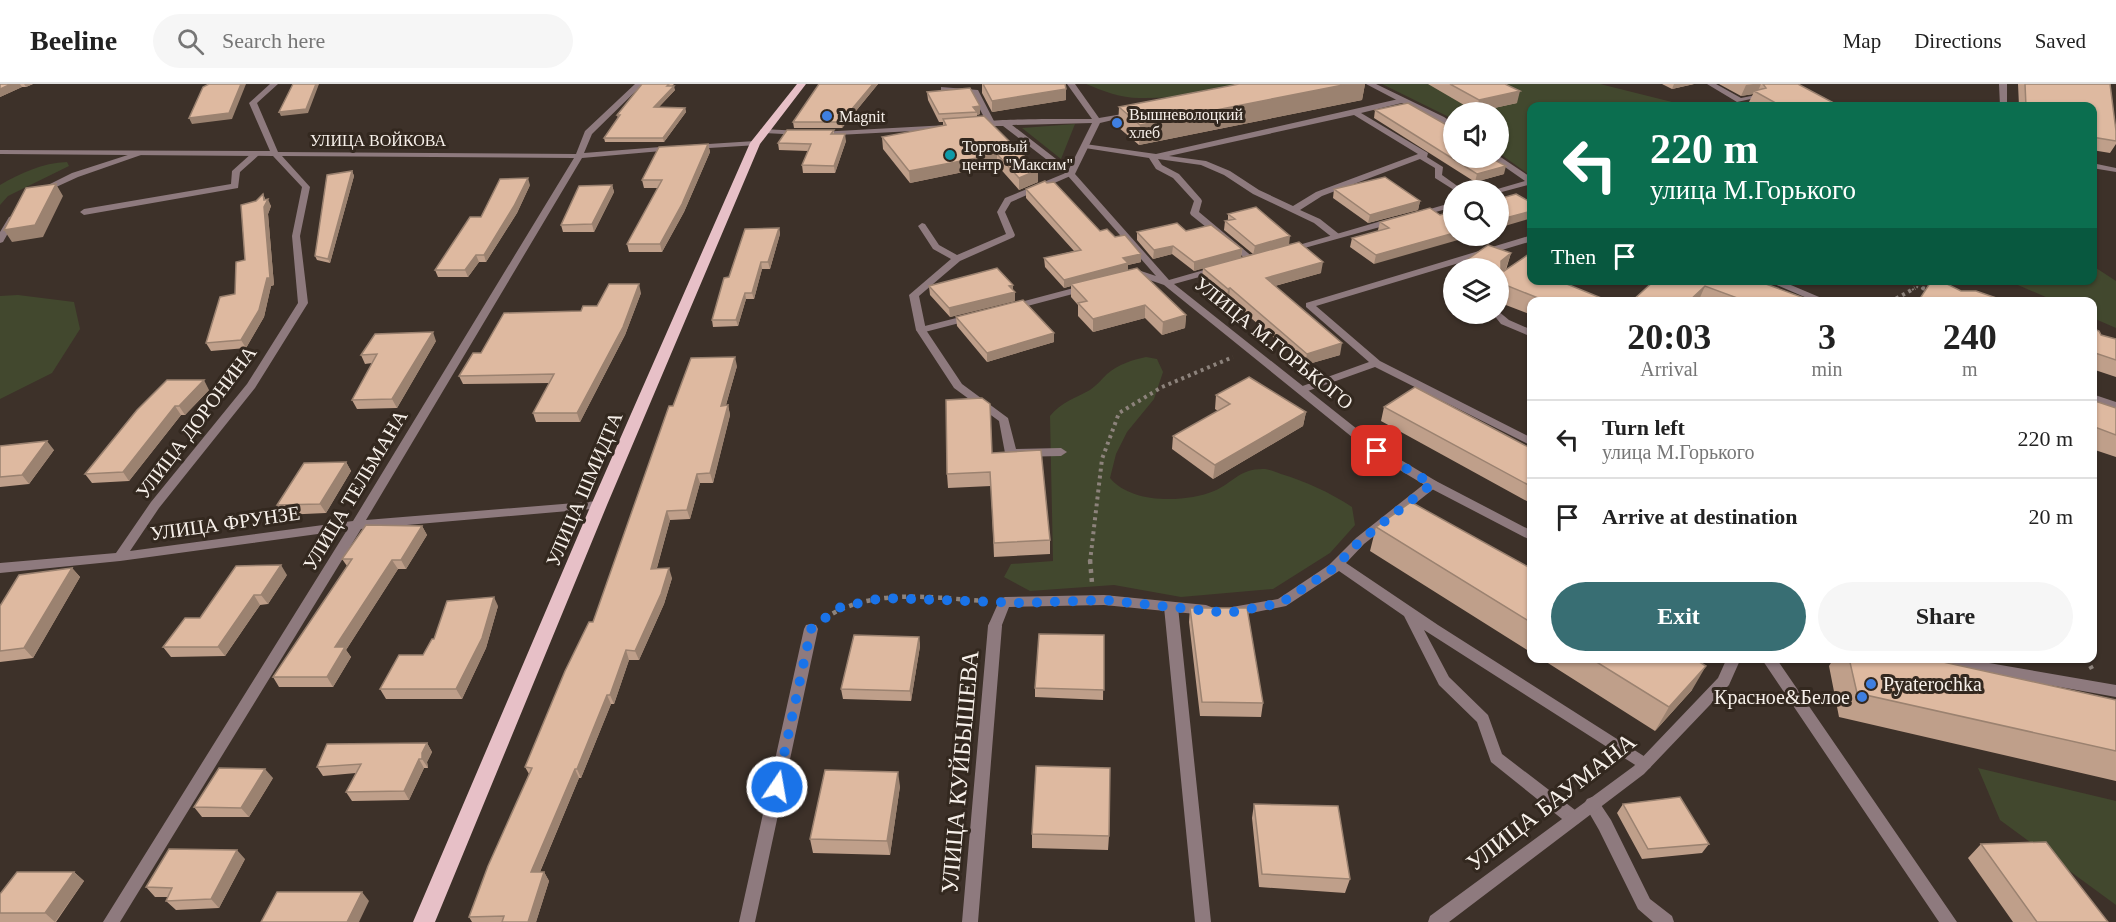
<!DOCTYPE html>
<meta charset="utf-8">
<style>
:root{--surface:#fff;--page:#f6f6f6;--text:#222;--muted:#767676;--line:#e0e0e0;--accent:#386e73}
body{margin:0;font-family:Georgia,serif;background:var(--page);color:var(--text);height:100vh;display:flex;flex-direction:column;font-size:22px;white-space:nowrap}
*{box-sizing:border-box;margin:0}
p{font-size:20px;color:var(--muted)}
.icon{flex:none;width:33px;height:33px;fill:none;stroke:currentColor;stroke-width:2;stroke-linecap:round;stroke-linejoin:round}
.map{position:relative;flex:1;overflow:hidden}
.sheet{position:absolute;left:1527px;top:213px;width:570px;height:366px;display:flex;flex-direction:column;background:var(--surface);border-radius:12px;box-shadow:0 2px 4px #0004}
.sheet>*{flex:none}
.banner{position:absolute;left:1527px;top:18px;width:570px;height:183px;border-radius:12px;box-shadow:0 2px 4px #0004;background:#0b6e4f;color:#fff;overflow:hidden}
.controls{position:absolute;left:1443px;top:18px;display:grid;gap:12px}
.controls a{display:grid;place-items:center;width:66px;height:66px;border-radius:50%;background:var(--surface);box-shadow:0 2px 4px #0004;font-size:30px}
.pin{position:absolute;display:grid;place-items:center;width:51px;height:51px;color:#fff;margin:-26px;border-radius:12px;box-shadow:0 3px 9px #0006}
.me{position:absolute;width:66px;margin:-33px;rotate:12deg;stroke-linejoin:round;filter:drop-shadow(0 0 4px #0008)}
.turn{display:flex;align-items:center;gap:21px;height:126px;padding:0 24px;font-size:27px}
.turn .icon{width:78px;height:78px;stroke-width:2.5}
.turn b{display:block;font-size:42px;line-height:51px}
.then{display:flex;align-items:center;height:57px;padding:0 24px;background:#0003;gap:12px;font-size:22px}
.eta{display:flex;justify-content:space-evenly;align-items:center;height:102px;text-align:center}
.eta b{font-size:36px;font-weight:600;line-height:42px}
.action{display:flex;gap:12px;margin-top:auto;padding:12px 24px}
.action a{flex:1;height:69px;border-radius:36px;background:var(--accent);color:#fff;font-size:24px;font-weight:600;line-height:69px;text-align:center}
.action a+a{background:var(--page);color:var(--text)}
ul{padding:0;list-style:none}
li{display:flex;align-items:center;gap:18px;height:78px;padding:0 24px;border-top:2px solid var(--line)}
li div{flex:1}
li b{display:block;font-size:22px}
li em{font-style:normal}
header{display:flex;align-items:center;gap:36px;box-sizing:border-box;height:84px;padding:0 30px;background:var(--surface);border-bottom:2px solid var(--line)}
header strong{font-size:28px}
nav{display:flex;gap:33px;margin-inline-start:auto;font-size:21px}
.search{width:420px;height:54px;background:var(--page);display:flex;align-items:center;gap:15px;box-sizing:border-box;padding:0 21px;border-radius:33px;color:var(--muted);font-size:22px}
.map>svg:first-child{display:block}
</style>
<header>
<strong>Beeline</strong>
<div class="search"><svg class="icon" aria-label="search" viewBox="0 0 24 24"><circle cx="10" cy="10" r="6"/><path d="M15 15l6 6"/></svg>Search here</div>
<nav><a>Map</a><a>Directions</a><a>Saved</a></nav>
</header>
<div class="map">
<svg width="2116" height="838" viewBox="0 0 2116 838">
<rect width="100%" height="100%" fill="#3d3129"/>
<path fill="#42482e" d="M1086,0H1254C1217,7 1177,15 1139,14C1121,14 1103,7 1086,0Z
M1382,0H1600L1688,22H1532L1531,92L1499,69L1498,28H1454L1453,35Z
M1075,40L1061,75L1022,44Z
M67,78L69,82L8,112L0,121V101C21,89 42,79 67,78Z
M2093,182L2116,197V244L2093,234L2092,218L2055,217L2011,198L2002,197L2092,196Z
M18,211L74,218L80,245L52,289L0,315V212Z
M1146,273L1157,275L1163,288L1154,315L1127,348L1116,370L1110,394C1131,420 1185,419 1214,407C1233,399 1239,385 1263,385C1269,385 1276,388 1281,390C1307,398 1329,408 1352,423L1355,441L1330,469L1273,505L1181,513L1114,501L1030,507L1004,493L1011,480L1053,477L1050,332C1061,318 1076,314 1090,306C1096,302 1102,295 1107,290C1119,280 1132,276 1146,273Z
M1978,684L2116,717V821L2000,736Z"/>
<g fill="none" stroke-linecap="round" stroke-linejoin="round">
<path stroke="#8d837c" stroke-width="2" stroke-dasharray="2 3" stroke-linecap="butt" d="M1912,206L1917,203L1929,206"/>
<path stroke="#8d837c" stroke-width="4" stroke-dasharray="3 4" stroke-linecap="butt" d="M1922,204L1930,206
M1890,218L1915,204
M1090,478L1102,375L1119,329L1162,303L1233,273"/>
<path stroke="#8d837c" stroke-width="4.5" stroke-dasharray="4 5" stroke-linecap="butt" d="M1090,476L1092,499
M825,534C873,503 932,514 986,517
M2086,574L2092,585"/>
<path fill="#8e7a7e" fill-rule="evenodd" d="M1707,0H1716L1741,14L1756,11L1760,13L1737,18Z
M1999,0H2007V22H2000Z
M941,3L978,6L995,39L988,41L972,10L944,7H941Z
M1403,14L1407,16L1406,18L1361,29L1428,69L1427,73L1443,83L1442,91L1463,106H1454L1435,94V84L1420,75L1322,112L1300,126L1320,135L1339,150V154H1333L1314,139L1253,110L1224,91L1201,81L1158,75L1162,81L1179,90L1201,115L1202,117L1199,128L1254,174L1256,176L1251,179L1191,131L1190,129L1194,117L1173,94L1156,85L1149,74L1085,64L1081,62L1085,60L1156,70ZM1354,31L1418,70L1316,108L1293,122L1259,106L1230,87L1206,77L1169,72Z
M134,69L141,71L78,93L43,109L36,107L72,89Z
M252,69L259,71L240,88L238,104L84,131L80,128L84,125L231,100L232,87Z
M2092,79L2116,84V88L2092,84Z
M1068,88L1075,90L1011,118L1005,128L1015,151L1014,153L960,177L919,212L926,246L962,300L1008,334L1016,365L1061,364L1067,368L1061,372L1011,373L1005,369L999,337L954,304L916,246L909,211L951,175L933,165L918,142L922,139L925,140L939,161L957,171L1006,150L997,128L1005,114Z
M12,132L16,135L3,158L0,159V148L9,133Z
M1532,151V157L1316,222L1380,277L1532,354V362L1375,283L1305,308H1297L1296,306L1297,304L1369,278L1306,223V219Z
M1498,227L1509,236L1532,246V253L1501,240L1493,230H1498Z
M1432,396L1436,397L1438,400L1436,403L1364,460L1346,479L1438,541L1650,676L1652,680L1650,684L1645,686L1640,684L1424,546L1449,593L1488,631L1502,670L1579,729L1581,734L1579,739L1573,741L1567,739L1491,678L1477,638L1439,601L1404,532L1339,487L1286,522L1232,533L1227,531L1225,528L1227,525L1232,523L1278,515L1329,481L1356,454L1428,397Z
M1104,511L1206,521L1211,523L1213,526L1211,529L1206,531L1104,521L1009,523L1000,546H990L988,542L1000,515L1005,513Z
M1592,713L1597,715L1611,736L1650,815L1672,832L1674,838H1653L1638,825L1599,746L1584,720L1587,715Z"/>
<path fill="#8e7a7e" fill-rule="evenodd" d="M270,0H278L257,19L278,68L576,70L585,47L635,0H643L592,50L584,69L673,62L677,64L673,66L582,74L366,436L599,417L603,418L605,421L603,424L361,445L120,838H103L347,446L120,477L0,489V479L116,469L151,418L247,300L298,219L292,152L302,103L273,72L0,70V66L270,67L249,19ZM282,72L574,74L353,437L130,467L159,424L255,304L308,219L300,152L310,103Z
M1067,0H1075L1099,34L1134,28L1138,30L1100,39L1075,90L1169,196L1218,182L1221,183V187L1174,200L1381,364L1436,397L1532,447V457L1428,403L1373,370L1164,201L1141,193L1128,195V191L1141,187L1156,192L1068,92L1003,42H978L974,40C984,34 1072,35 1092,35ZM1092,39L1069,85L1012,41Z
M1366,0H1376L1444,33L1454,40V46Z
M948,41L952,43L951,45L819,52L815,50L819,48Z
M761,45L802,47L806,49L802,51L764,49L760,47Z
M755,57L759,59L758,61L693,65L689,63L693,61Z
M1499,72L1532,94V100L1498,109V106H1494L1525,97L1492,74Z
M1454,118V123L1417,133L1413,130Z
M1395,133L1398,134V138L1290,168L1285,165Z
M1765,196H1779L1831,218H1816Z
M1085,201L1088,202V206L1012,226L1007,223L1009,221Z
M972,230L975,231V235L921,249L916,246L917,244Z
M2092,310L2116,318V325L2092,317Z
M1171,518L1176,520L1178,523L1211,838H1195L1164,523L1166,520Z
M995,537L1000,538L1002,542L978,838H962L988,542L990,538Z
M811,540L816,541L818,545L755,838H739L804,545L806,541Z
M1727,574H1741L1729,601L1644,690L1449,838H1428L1430,832L1634,682L1718,594Z
M1761,574H1776L1957,838H1939Z
M1920,574H1960L2116,601V613L1927,579L1922,578Z"/>
<path fill="#e7c0c7" fill-rule="evenodd" d="M797,0H806L760,60L607,421L435,838H413L591,421L750,59Z"/>
</g>
<path fill="#bf9f8a" d="M0,0H33L26,3H22L0,13Z
M642,0H674L672,2L675,6L659,23L685,24L686,28L664,58H605L604,54L618,34L617,31Z
M819,0H878L842,44H794L793,38Z
M982,0H1065L1066,16L992,28L982,9Z
M1239,0H1365L1362,16L1139,61L1118,43L1119,23Z
M1428,0H1505L1517,19L1476,28Z
M1662,0H1694L1672,5Z
M1719,0H1798L1830,22H1758L1749,18L1753,10L1741,12Z
M2018,0H2110L2116,47V60L2110,69L2092,66V22H2019Z
M970,4L980,30L977,31V32L1038,86V98L1019,106L997,81L910,99L883,65L882,53L943,42V38H939L928,16L927,8Z
M1375,26L1451,50L1504,90L1475,98L1374,34Z
M834,46V50L846,57L835,89H803L802,81L808,67L779,66L778,59Z
M708,60L710,68L684,128L662,168H629L627,160L658,104H644L642,96Z
M352,87L354,92L330,179L317,176L315,172Z
M530,101L517,129L486,178H479L468,193H438L435,186L481,133Z
M612,101L614,108L594,148H563L561,141Z
M1026,105L1100,147L1141,178L1128,181V186L1186,231L1185,244L1162,251L1145,234L1093,248L1078,232V221L1071,213V202L1064,204L1045,183L1044,174L1074,167L1026,114Z
M1334,105L1420,117L1418,126L1368,139L1333,114Z
M263,110L265,115L271,122L268,130L274,201L271,202L264,233L246,264L211,267L206,259L235,210L245,176L256,117Z
M1430,124L1374,180L1350,163L1352,154L1379,147L1378,146L1380,138Z
M1228,130L1289,160L1321,189L1275,202L1340,271L1305,281L1229,215L1227,216L1202,195L1203,184L1194,187L1172,170L1153,175L1137,156V148L1186,147L1242,165L1241,173L1253,170L1224,146L1225,137H1228Z
M779,144L780,150L770,185H762L754,215H746L738,242L713,243L712,236L729,193Z
M1511,169L1506,186L1532,196H1571L1566,200L1611,218H1532V231L1498,218V184H1458V182Z
M1637,196H1755L1815,218H1631L1650,201Z
M929,202L1013,206L1015,208V217L950,233L930,211Z
M1961,207L2008,218H1919L1921,213Z
M641,209L625,251L580,338H536L533,329L550,299L463,300L459,292L481,269L581,227Z
M956,233L1054,258L987,278L957,242Z
M2092,244L2101,251L2116,255V293L2092,285Z
M436,257L397,324L357,325L352,316L372,279L365,280L361,271Z
M737,282L726,321H728L730,331L713,399H700L690,435L670,436L657,484L672,494L664,520L639,576H629L614,620H611L581,694H579L540,788H544L549,797L536,838H472L469,833L529,690L525,683L593,538L673,322Z
M209,306L185,331H181L129,397L92,399L85,390L137,326Z
M1216,311L1306,328L1303,342L1213,395L1172,365L1173,352L1218,327L1215,325Z
M2092,316L2116,324V373L2092,365Z
M1384,323L1532,365V420L1381,337Z
M0,362L54,366L29,400L0,403Z
M992,369L1050,456V470L994,473L991,402L948,404L947,390Z
M346,378L351,387L326,429L282,431L277,421Z
M422,442L427,451L406,485H398L346,566L351,573L333,603H279L273,593L347,482L342,475Z
M1376,443L1532,485V569L1370,467Z
M72,484L80,493L33,574L0,578V522Z
M287,491L268,520L260,521L225,572L171,573L163,563L200,534Z
M498,522L486,564L462,615H386L380,605L423,571L434,555Z
M1190,524L1263,619L1261,633L1200,632L1189,538Z
M1104,551L1103,616L1035,613V604Z
M919,553L920,562L911,617L843,615L841,605Z
M1540,574H1693L1692,606L1655,647Z
M1834,574H1925L2116,616V697L1839,633L1829,582Z
M427,659L432,668L427,678L428,684H424L409,716L352,717L346,708L356,689L323,692L317,683Z
M273,694L249,733H202L194,723Z
M900,702L890,771L813,769L810,755Z
M1254,720L1350,795L1345,809L1259,803L1252,734Z
M1623,720L1709,760L1702,769L1642,775L1617,729Z
M1032,750L1109,752L1108,766L1032,764Z
M1981,760L2108,838H2013L1968,774Z
M245,775L219,824L176,826L166,817L168,813H155L146,803Z
M74,788L84,797L56,838H0V810Z"/>
<path fill="#9b8270" d="M11,0H20L22,3L0,13V5Z
M24,0H33L26,3Z
M241,0H246L232,35L192,40L189,34Z
M316,0H319L308,29L281,32L279,28Z
M873,0H878L842,44L841,38Z
M1348,0H1365L1362,16L1139,61L1140,41Z
M1674,0H1694L1672,5Z
M1753,0H1761L1757,9L1754,7L1753,10L1741,12L1746,1Z
M674,2L675,6L655,27L654,23Z
M1066,5V16L992,28V17Z
M1520,7L1517,19L1476,28L1479,16Z
M1832,18L1830,22H1801Z
M980,22V30L977,31V28L973,23Z
M685,24L686,28L664,58L663,54Z
M1452,44L1450,52L1445,46Z
M845,50L846,57L835,89L834,82Z
M708,60L710,68L684,128L662,168L660,160Z
M997,70V81L910,99L909,87Z
M1506,82L1504,90L1475,98L1477,90Z
M1038,86V98L1019,106V94Z
M352,87L354,92L330,179L328,175Z
M528,94L530,101L517,129L486,178L484,171Z
M56,100L63,112L43,153L12,158L4,146Z
M612,101L614,108L594,148L592,140Z
M263,110L266,117L268,115L271,122L268,130L274,201L271,202L264,233L246,264L241,256L264,116Z
M1420,117L1418,126L1368,139L1370,131Z
M1532,127V134L1498,144V136Z
M779,144L780,150L770,185L768,178Z
M1454,149V152H1472L1374,180L1376,171Z
M1290,152L1289,161L1253,171L1255,162Z
M1173,162L1172,170L1153,175L1154,166Z
M1242,165L1241,174L1194,187V178Z
M1511,169L1505,187L1498,193L1501,177Z
M1141,170V178L1128,181V188L1071,200V202L1064,204V196L1123,174Z
M476,171L479,178L468,193L465,186Z
M761,178L762,185L754,215L752,209Z
M1323,178L1321,189L1264,205L1266,194Z
M1556,196H1571L1550,214Z
M639,200L641,209L625,251L580,338L577,329Z
M1013,201V208H1015V217L950,233L949,224Z
M1705,202L1698,218H1688Z
M1230,204L1229,215L1227,216L1228,205Z
M745,209L746,215L738,242L736,236Z
M1145,221V234L1093,248V235Z
M1186,231L1185,244L1162,251L1163,238Z
M433,248L436,257L397,324L392,315Z
M1054,249V258L987,278V269Z
M1342,259L1340,271L1305,281L1307,270Z
M735,273L737,282L723,331L721,322Z
M204,296L209,306L185,331L179,322Z
M728,321L730,331L713,399L710,389Z
M175,322L181,331L129,397L123,388Z
M1306,328L1303,342L1213,395L1215,381Z
M47,357L54,366L29,400L22,391Z
M346,378L351,387L326,429L320,420Z
M697,390L700,399L690,435L687,426Z
M667,427L670,436L654,494L651,485Z
M422,442L427,451L406,485L401,476Z
M392,476L398,485L346,566L351,573L333,603L327,593L335,563Z
M281,481L287,491L268,520L261,511Z
M72,484L80,493L33,574L24,564Z
M669,484L672,494L664,520L639,576L635,567Z
M254,511L260,521L225,572L218,563Z
M494,513L498,522L486,564L462,615L456,605Z
M919,553L920,562L911,617L910,607Z
M626,566L629,576L614,620L610,611Z
M1706,582L1692,606L1655,647L1669,623Z
M607,611L611,620L581,694L577,685Z
M427,659L432,668L427,678L428,684L422,675V669Z
M419,675L424,684L409,716L404,707Z
M265,685L273,694L249,733L241,724Z
M575,685L579,694L536,797L531,788Z
M898,688L900,702L890,771L887,757Z
M237,766L245,775L219,824L211,815Z
M74,788L84,797L55,838L45,829Z
M544,788L549,797L536,838H528Z
M362,808L369,817L359,838H347Z"/>
<path fill="#deb9a0" stroke="#9b8270" stroke-width="1.5" d="M0,0H11L0,5Z
M209,0H241L229,29L189,34L203,3Z
M293,0H316L306,25L279,28Z
M642,0H669L667,2H674L654,23L685,24L663,54H604L620,31H617Z
M819,0H873L841,38H793Z
M983,0H1065L1066,5L992,17Z
M1239,0H1348L1140,41L1119,23Z
M1450,0H1505L1520,7L1479,16Z
M1763,0H1798L1832,18L1801,22H1781L1754,7L1766,4Z
M2025,0H2110L2116,47V57L2092,53V22H2026Z
M970,4L980,22L973,23L977,28L939,30L927,8Z
M1408,19L1452,44L1445,46L1454,51V74H1491L1506,82L1477,90L1375,26Z
M1878,19H1912L1918,22H1882Z
M984,32L1038,86L1019,94L997,70L909,87L882,53L946,41L943,35Z
M787,46H834L831,50H845L834,82L802,81L811,60L778,59Z
M708,60L682,120L660,160H627L662,96H642L659,63Z
M352,87L328,175L315,172L327,91Z
M1385,93L1420,117L1370,131L1334,105Z
M528,94L514,122L484,171H476L465,186H435L470,133H481L500,95Z
M1045,97L1047,99L1054,98L1100,147L1107,145L1115,153L1125,151L1141,170L1123,174L1128,179L1064,196L1044,174L1081,166L1026,105Z
M56,100L35,141L4,146L26,104Z
M612,101L592,140L561,141L579,102Z
M263,110L264,116L268,115L264,123L270,194H267L259,226L241,256L206,259L220,213L235,210L236,178L245,176L241,121L256,117Z
M1516,110L1532,119V127L1498,136V115Z
M1256,123L1290,152L1255,162L1225,137L1235,135L1228,130Z
M1430,124L1440,131L1454,127V149L1376,171L1352,154L1389,144L1380,138Z
M1177,139L1186,147L1211,141L1242,165L1194,178L1173,162L1154,166L1137,148Z
M779,144L768,178H761L752,209H745L736,236H712L724,194L729,193L745,145Z
M1299,158L1323,178L1266,194L1342,259L1307,270L1230,204L1228,205L1203,184Z
M1488,161L1511,169L1501,177V185L1504,187L1532,168V196H1557L1611,218H1548L1498,198V184H1464L1458,182Z
M997,184L1013,201L1009,202L1015,208L949,224L929,202Z
M1137,184L1186,231L1163,238L1145,221L1093,235L1078,219L1087,217L1071,200Z
M1655,196H1755L1815,218H1748L1705,202L1688,218H1631Z
M1932,196H1939L1961,207H1976L2008,218H1937L1921,213Z
M609,200H639L623,243L577,329H533L554,290L459,292L473,269H481L504,229L581,227L583,222H597Z
M1023,216L1054,249L987,269L956,233Z
M2092,244L2099,247L2101,251L2116,255V276L2092,268Z
M433,248L392,315L352,316L377,270L361,271L375,250Z
M735,273L721,322L728,321L710,389L697,390L687,426L667,427L651,485L669,484L661,510L635,567L626,566L610,611H607L577,685H575L531,788H544L528,838H502L504,832L469,833L488,782L532,684L525,683L565,587L589,538H593L669,322H673L691,274Z
M1249,293L1306,328L1215,381L1173,352L1230,320L1216,311Z
M167,296H204L179,322H175L123,388L85,390L137,326Z
M1415,303L1532,365V403L1384,323Z
M982,314L990,320L992,369L1041,366L1050,456L994,459L990,388L947,390L946,316Z
M2092,316L2116,324V351L2092,342Z
M47,357L22,391L0,393V362Z
M346,378L320,420L277,421L304,379Z
M1411,418L1532,485V539L1376,443Z
M366,441L422,442L401,476H392L335,563H345L327,593H273L352,475H342Z
M281,481L261,511H254L218,563H163L185,534H200L236,482Z
M72,484L24,564L0,567V522L19,491Z
M494,513L482,554L456,605H380L399,571H423L432,555H434L447,517Z
M1190,524H1247L1263,619L1202,618Z
M1039,550L1104,551V606L1035,604Z
M854,551L919,553L910,607L841,605Z
M1590,574H1693L1706,582L1669,623Z
M1849,574H1925L2116,616V667L1857,609Z
M427,659L422,669V675H419L404,707L346,708L361,680L317,683L327,660Z
M1036,682L1110,684L1109,752L1032,750Z
M219,684L265,685L241,724L194,723Z
M825,686L898,688L887,757L810,755Z
M1680,713L1709,760L1648,765L1623,720Z
M1254,720L1338,722L1350,795L1262,790Z
M2046,758L2108,838H2037L1981,760Z
M169,765L237,766L211,815L166,817L172,804L146,803Z
M17,788H74L45,829H0V810Z
M277,808H362L347,838H261Z"/>
<g fill="none" stroke-linecap="round" stroke-linejoin="round">
<path stroke="#1a73e8" stroke-width="10" stroke-dasharray="0 18" d="M777,703L811,545L838,524L882,514L1022,519L1104,516L1228,529L1281,519L1334,484L1360,457L1432,400L1377,367"/>
</g>
<g fill="#3f7fe0" stroke="#33281f" stroke-width="2">
<circle cx="827" cy="32" r="6"/>
<circle cx="1117" cy="39" r="6"/>
<circle cx="1871" cy="600" r="6"/>
<circle cx="1862" cy="613" r="6"/>
</g>
<circle fill="#0f9aa8" stroke="#33281f" stroke-width="2" cx="950" cy="71" r="6"/>
<g text-anchor="middle" dominant-baseline="central" stroke-width="6" stroke-linejoin="round" paint-order="stroke">
<g font-size="16" fill="#f7f0ea" stroke="#33281f" text-anchor="start">
<text x="1129" y="30">Вышневолоцкий<tspan x="1129" dy="18">хлеб</tspan></text>
<text x="839" y="32">Magnit</text>
<text x="962" y="62">Торговый<tspan x="962" dy="18">центр "Максим"</tspan></text>
</g>
<g font-size="16" fill="#f7f0ea" stroke="#33281f">
<text x="378" y="56">УЛИЦА ВОЙКОВА</text>
</g>
<g font-size="20" fill="#f7f0ea" stroke="#33281f">
<text transform="translate(1274 259) rotate(39)">УЛИЦА М.ГОРЬКОГО</text>
<text transform="translate(196 338) rotate(-53)">УЛИЦА ДОРОНИНА</text>
<text transform="translate(584 405) rotate(-67)">УЛИЦА ШМИДТА</text>
<text transform="translate(355 406) rotate(-59)">УЛИЦА ТЕЛЬМАНА</text>
<text transform="translate(225 439) rotate(-8)">УЛИЦА ФРУНЗЕ</text>
</g>
<g font-size="20" fill="#f7f0ea" stroke="#33281f" text-anchor="start">
<text x="1883" y="600">Pyaterochka</text>
<text x="1850" y="613" text-anchor="end">Красное&amp;Белое</text>
</g>
<g font-size="24" fill="#f7f0ea" stroke="#33281f">
<text transform="translate(960 688) rotate(-85)">УЛИЦА КУЙБЫШЕВА</text>
<text transform="translate(1551 718) rotate(-38)">УЛИЦА БАУМАНА</text>
</g>
</g>
</svg>
<div class="controls">
<a><svg class="icon" aria-label="sound" viewBox="0 0 24 24"><path d="M4 9h4l5-4v14l-5-4H4zM17 9q2 3 0 6"/></svg></a>
<a><svg class="icon" aria-label="search" viewBox="0 0 24 24"><circle cx="10" cy="10" r="6"/><path d="M15 15l6 6"/></svg></a>
<a><svg class="icon" aria-label="layers" viewBox="0 0 24 24"><path d="M12 4l9 5-9 5-9-5zM3 14l9 5 9-5"/></svg></a>
</div>
<div class="pin" style="left:1377px;top:367px;background:#d93025"><svg class="icon" aria-label="arrive" viewBox="0 0 24 24"><path d="M6 21V4h12l-3 4 3 4H6"/></svg></div>
<svg class="me" style="left:777px;top:703px" viewBox="-20 -20 40 40"><circle r="17" fill="#1a73e8" stroke="#fff" stroke-width="3"/><path d="M0-11L8 9 0 5-8 9z" fill="#fff"/></svg>
<div class="banner">
<div class="turn"><svg class="icon" aria-label="left" viewBox="0 0 24 24"><path d="M17 20v-9H6M10 6l-5 5 5 5"/></svg><div><b>220 m</b>улица М.Горького</div></div>
<div class="then">Then<svg class="icon" aria-label="arrive" viewBox="0 0 24 24"><path d="M6 21V4h12l-3 4 3 4H6"/></svg></div>
</div>
<section class="sheet">
<div class="eta">
<div><b>20:03</b><p>Arrival</p></div>
<div><b>3</b><p>min</p></div>
<div><b>240</b><p>m</p></div>
</div>
<ul>
<li><svg class="icon" aria-label="left" viewBox="0 0 24 24"><path d="M17 20v-9H6M10 6l-5 5 5 5"/></svg><div><b>Turn left</b><p>улица М.Горького</p></div><em>220 m</em></li>
<li><svg class="icon" aria-label="arrive" viewBox="0 0 24 24"><path d="M6 21V4h12l-3 4 3 4H6"/></svg><div><b>Arrive at destination</b></div><em>20 m</em></li>
</ul>
<div class="action"><a>Exit</a><a>Share</a></div>
</section>
</div>
